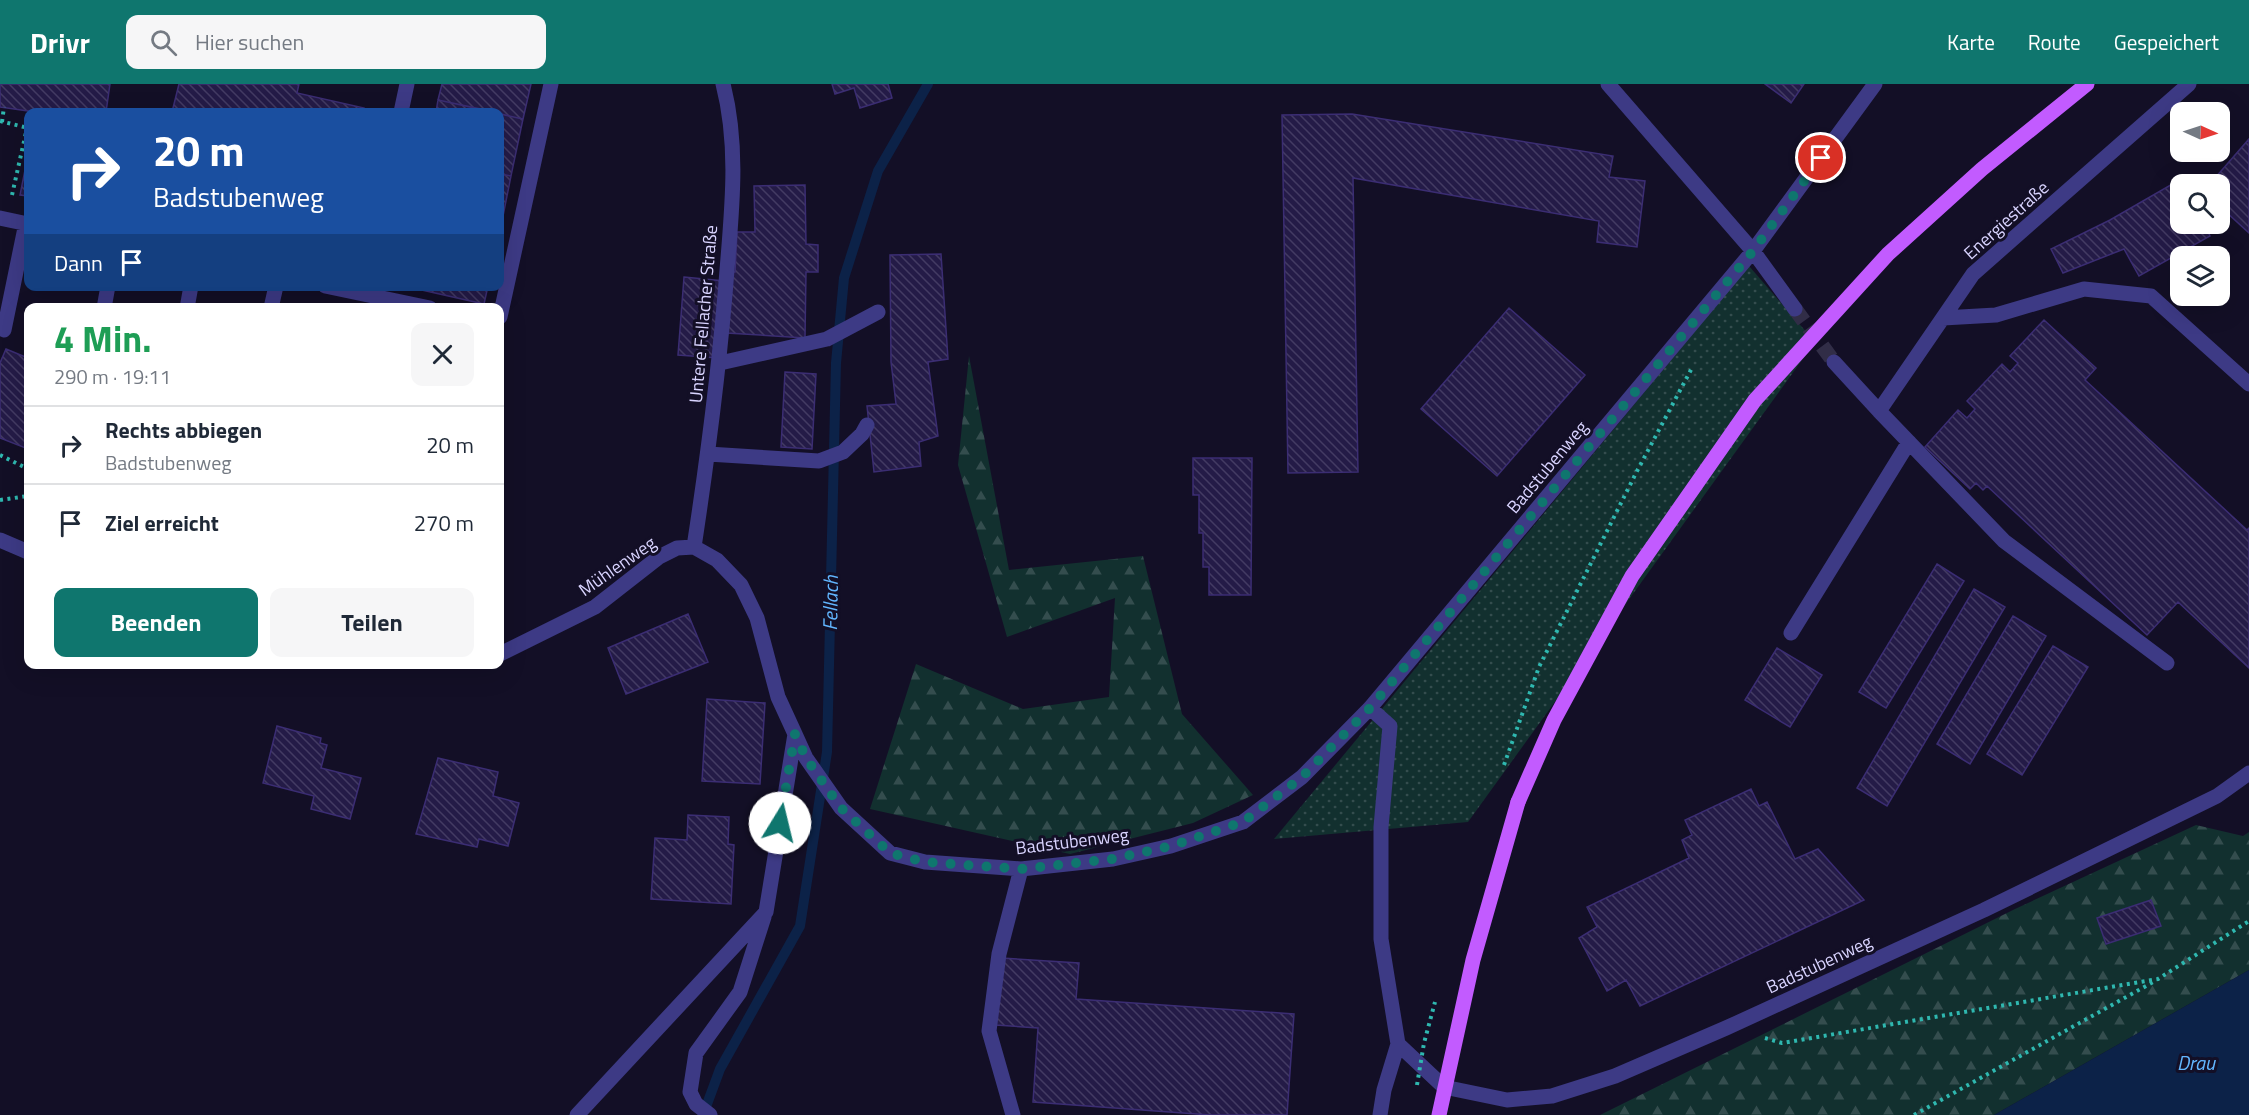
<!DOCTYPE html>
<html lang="de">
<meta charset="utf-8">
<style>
:root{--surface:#fff;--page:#f6f6f7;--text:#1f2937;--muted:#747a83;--line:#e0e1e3;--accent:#0f766e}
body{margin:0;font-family:"Titillium Web",sans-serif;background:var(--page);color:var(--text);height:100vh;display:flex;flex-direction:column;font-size:22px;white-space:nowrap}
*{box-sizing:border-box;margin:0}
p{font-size:20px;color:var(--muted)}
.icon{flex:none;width:33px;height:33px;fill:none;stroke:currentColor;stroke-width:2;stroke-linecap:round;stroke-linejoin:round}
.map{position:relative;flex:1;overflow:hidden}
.sheet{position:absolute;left:24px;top:219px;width:480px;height:366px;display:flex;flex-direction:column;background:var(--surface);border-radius:12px;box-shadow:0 6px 24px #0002}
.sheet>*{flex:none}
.hud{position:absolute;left:24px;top:24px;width:480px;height:183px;border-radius:12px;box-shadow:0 6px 24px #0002;background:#1a4fa0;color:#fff;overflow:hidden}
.needle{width:39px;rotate:93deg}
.fabs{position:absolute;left:2170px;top:18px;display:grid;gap:12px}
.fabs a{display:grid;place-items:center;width:60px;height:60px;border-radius:12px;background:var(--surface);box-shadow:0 6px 24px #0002;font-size:30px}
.pin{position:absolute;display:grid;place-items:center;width:51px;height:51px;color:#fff;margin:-26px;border:3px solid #fff;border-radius:50%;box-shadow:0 2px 6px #0007}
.me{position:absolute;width:66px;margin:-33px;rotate:9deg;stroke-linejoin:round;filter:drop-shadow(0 0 4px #0008)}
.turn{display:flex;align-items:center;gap:21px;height:126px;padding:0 30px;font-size:27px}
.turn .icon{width:78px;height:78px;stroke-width:2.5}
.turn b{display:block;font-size:42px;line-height:51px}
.then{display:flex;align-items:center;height:57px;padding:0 30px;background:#0003;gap:12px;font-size:22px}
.round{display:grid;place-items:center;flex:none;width:63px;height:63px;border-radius:12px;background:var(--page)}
.headline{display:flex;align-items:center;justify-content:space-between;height:102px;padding:0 30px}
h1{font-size:36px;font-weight:700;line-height:45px;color:#1e9e55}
.action{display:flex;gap:12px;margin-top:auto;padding:12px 30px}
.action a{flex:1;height:69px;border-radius:12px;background:var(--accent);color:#fff;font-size:24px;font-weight:700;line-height:69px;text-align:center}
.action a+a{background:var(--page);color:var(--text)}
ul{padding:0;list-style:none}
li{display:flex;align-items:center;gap:18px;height:78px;padding:0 30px;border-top:2px solid var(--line)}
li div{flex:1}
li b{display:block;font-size:22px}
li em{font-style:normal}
header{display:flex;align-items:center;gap:36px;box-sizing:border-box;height:84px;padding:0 30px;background:var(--accent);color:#fff}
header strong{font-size:28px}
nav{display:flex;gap:33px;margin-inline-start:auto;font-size:21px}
.search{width:420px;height:54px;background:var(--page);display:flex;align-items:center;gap:15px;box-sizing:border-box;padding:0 21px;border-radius:12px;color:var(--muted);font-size:22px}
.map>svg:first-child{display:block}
</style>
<header>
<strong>Drivr</strong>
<div class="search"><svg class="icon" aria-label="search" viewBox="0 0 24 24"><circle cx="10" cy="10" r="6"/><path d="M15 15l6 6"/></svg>Hier suchen</div>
<nav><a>Karte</a><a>Route</a><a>Gespeichert</a></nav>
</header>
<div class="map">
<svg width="2249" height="1031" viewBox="0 0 2249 1031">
<defs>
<pattern id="grass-dots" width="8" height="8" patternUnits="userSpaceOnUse" patternTransform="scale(1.5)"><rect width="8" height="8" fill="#12302f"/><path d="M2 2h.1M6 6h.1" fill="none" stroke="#344d4e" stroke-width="1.8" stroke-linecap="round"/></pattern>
<pattern id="forest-firs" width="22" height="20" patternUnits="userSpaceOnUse" patternTransform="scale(1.5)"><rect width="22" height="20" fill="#12302f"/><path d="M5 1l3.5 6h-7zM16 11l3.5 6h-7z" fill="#344d4e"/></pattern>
<pattern id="building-back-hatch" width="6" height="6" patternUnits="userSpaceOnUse" patternTransform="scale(1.5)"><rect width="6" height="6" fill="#241b47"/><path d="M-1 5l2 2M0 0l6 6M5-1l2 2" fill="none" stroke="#433b63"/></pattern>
</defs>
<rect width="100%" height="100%" fill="#130f26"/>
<path fill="url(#grass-dots)" d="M1749,182L1815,258L1468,738L1274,755Z"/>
<path fill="url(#forest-firs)" d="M969,272L1009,486L1143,472L1182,630L1253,711L1193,739L1070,770L870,725L916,580L1023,625L1109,613L1115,514L1007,553L958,381Z
M2196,741L2243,752L2249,748V886L1994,1031H1600L2015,825Z"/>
<path fill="#0c2248" d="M2249,886V1031H1994Z"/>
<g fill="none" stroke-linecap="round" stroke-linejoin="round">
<path stroke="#0c2248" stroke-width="10" d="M703,1031L720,985L800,842L827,668L836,279L844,194L878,87L928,0"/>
</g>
<path fill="url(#building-back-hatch)" stroke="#3b2d73" stroke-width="1.5" d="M0,0H110L106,28H35L0,23Z
M179,0H299L297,9L364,24L363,28H172Z
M442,0H531L523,35L438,16Z
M832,0H888L892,14L860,24L854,4L835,10Z
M1765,0H1804L1791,19Z
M438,16L495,28H436Z
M500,30L523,35L511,92L500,90Z
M1352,30L1613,72L1609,93L1645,97L1637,163L1597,158L1599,137L1353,94L1358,388L1288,389L1282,31Z
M2249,55V149L2226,128L2220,131V105L2223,102L2215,94Z
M25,86H28V112L20,111Z
M500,90L511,92L500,147Z
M2181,95L2184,100H2181V140H2204L2210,152L2139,192L2124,165L2063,189L2051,165L2110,136Z
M805,101L806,160L818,161V188H806L805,254L727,249L731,188H735L737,148H755L754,102Z
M941,170L948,275L928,278L938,352L919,358L921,382L874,388L867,322L896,320L891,278L890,171Z
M684,193L724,197L718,274L678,271Z
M404,202H488L484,220Z
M1509,224L1585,291L1497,392L1421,325Z
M2044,236L2096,284L2085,296L2247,446L2249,444V584L2178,518L2147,551L1987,402L1983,406L1976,399L1970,405L1925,363L1958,326L1967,334L1975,325L1967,317L2002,280L2010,288L2018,279L2010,272Z
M6,265L28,274V365L0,354V279Z
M785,288L816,290L812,365L781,363Z
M1193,374H1252L1251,511H1209V483H1203V449H1199V411H1193Z
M1937,480L1964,497L1886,624L1859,608Z
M1974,505L2005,523L1887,722L1857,704Z
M688,530L708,578L626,610L608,564Z
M2013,532L2046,552L1970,680L1937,660Z
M2053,562L2088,583L2022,691L1987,670Z
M1777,564L1822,591L1790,643L1745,616Z
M707,615L765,619L760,700L702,697Z
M277,642L321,654L320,659L327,661L321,684L361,694L350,735L311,725L314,712L263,699Z
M438,674L498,688L493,712L519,719L508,762L479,755L477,763L416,750Z
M1751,705L1759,722L1767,718L1795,775L1818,765L1864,816L1640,922L1626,896L1607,907L1579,854L1597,843L1587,823L1689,774L1682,756L1692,751L1685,736Z
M688,731L729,733L728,760L734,761L731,820L651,815L655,754L687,756Z
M2151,816L2161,842L2106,860L2097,834Z
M1001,874L1079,879L1076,915L1294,930L1287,1031H1210L1033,1018L1038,944L996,941Z"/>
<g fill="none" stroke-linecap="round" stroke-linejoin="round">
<path stroke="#312d47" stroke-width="15" stroke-dasharray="15 8" stroke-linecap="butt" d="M1795,225L1834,278"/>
<path stroke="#2fb8b0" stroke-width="4" stroke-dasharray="3 4.5" stroke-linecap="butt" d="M0,37L28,44
M2,38L4,23
M12,111L27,44
M0,371L28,385
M0,416L28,412
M1504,681L1539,583L1636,389L1693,282
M1765,954L1782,959L2158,895L2249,837
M1914,1031L2155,897"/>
<path stroke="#3d3a85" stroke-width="15" d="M1608,0L1753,167L1795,225
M401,28L407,0
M0,134L28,140
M325,202L430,224
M104,224L108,202
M187,224L191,202
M271,224L276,202
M500,233L551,0
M1943,234L1996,231L2084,205L2151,212L2249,300
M4,246L26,139
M1834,278L1879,327L1973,190L2189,0
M720,279L827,255L878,228
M1879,327L2004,457L2167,579
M708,370L819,377L843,368L862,350L867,341
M0,456L28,468
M694,463L717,476L741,501L757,534L778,613L795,650L806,674L841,724L890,769L925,778L1021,785L1113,775L1171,762L1243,738L1302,693L1370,624L1753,167L1875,0
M694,463C708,371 720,279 727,186C732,124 739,62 723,0
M1791,549L1909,358
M500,570L595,523L659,473L677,464L694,463
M1370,624L1390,642L1381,743V855L1398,960L1444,1003L1507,1016L1552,1012L1615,992L1726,944L1984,826L2217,712L2249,689
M577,1031L766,828L795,650
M710,1031L696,1020L690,1008L696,969L740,908L764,833
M1013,1031L989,947L999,870L1021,785
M1380,1031L1384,1006L1398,960"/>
<path stroke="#c25bff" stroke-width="15" d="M1518,718L1554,636L1632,492L1755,316L1888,170L1982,85L2087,0"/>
<path stroke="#2fb8b0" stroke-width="4" stroke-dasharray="3 4.5" stroke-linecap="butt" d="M1417,1001L1424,959L1435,918"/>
<path stroke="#c25bff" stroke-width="15" d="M1439,1031L1473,876L1518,718"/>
</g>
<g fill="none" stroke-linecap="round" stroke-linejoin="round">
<path stroke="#0f766e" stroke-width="10" stroke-dasharray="0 18" d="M780,739L795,650L806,674L841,724L890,769L925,778L1021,785L1113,775L1171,762L1243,738L1302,693L1370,624L1753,167L1821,74"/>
</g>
<g text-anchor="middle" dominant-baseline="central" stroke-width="6" stroke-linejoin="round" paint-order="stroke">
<g font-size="18" fill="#d9d4ff" stroke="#130f26">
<text transform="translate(2006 136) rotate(-42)">Energiestraße</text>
<text transform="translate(703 230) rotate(-85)">Untere Fellacher Straße</text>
<text transform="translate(1547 383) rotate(-50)">Badstubenweg</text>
<text transform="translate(617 482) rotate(-35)">Mühlenweg</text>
<text transform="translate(1072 757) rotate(-7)">Badstubenweg</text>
<text transform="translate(1819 880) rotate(-25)">Badstubenweg</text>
</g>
<g font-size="20" font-style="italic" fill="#62b6ff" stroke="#130f26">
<text transform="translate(830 519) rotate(-89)">Fellach</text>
<text x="2196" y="978">Drau</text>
</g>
</g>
</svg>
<div class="fabs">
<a><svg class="needle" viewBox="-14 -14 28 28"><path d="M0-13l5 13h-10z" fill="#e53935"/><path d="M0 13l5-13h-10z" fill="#747a83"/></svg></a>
<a><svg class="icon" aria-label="search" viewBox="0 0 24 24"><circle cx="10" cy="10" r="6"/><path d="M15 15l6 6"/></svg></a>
<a><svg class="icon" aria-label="layers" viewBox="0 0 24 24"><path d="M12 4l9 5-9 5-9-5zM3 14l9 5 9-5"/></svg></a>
</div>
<div class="pin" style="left:1821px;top:74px;background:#d93025"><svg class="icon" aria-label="arrive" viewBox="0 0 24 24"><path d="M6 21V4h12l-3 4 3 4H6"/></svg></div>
<svg class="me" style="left:780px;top:739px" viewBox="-20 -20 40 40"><circle r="19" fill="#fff"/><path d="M0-13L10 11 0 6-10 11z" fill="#0f766e"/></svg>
<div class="hud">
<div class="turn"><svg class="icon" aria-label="right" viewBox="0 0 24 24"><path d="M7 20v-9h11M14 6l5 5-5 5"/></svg><div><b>20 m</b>Badstubenweg</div></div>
<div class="then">Dann<svg class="icon" aria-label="arrive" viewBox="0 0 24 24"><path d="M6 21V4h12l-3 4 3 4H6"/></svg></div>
</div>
<section class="sheet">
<div class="headline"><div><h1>4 Min.</h1><p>290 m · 19:11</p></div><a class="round"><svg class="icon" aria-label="close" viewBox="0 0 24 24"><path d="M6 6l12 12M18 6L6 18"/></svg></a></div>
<ul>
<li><svg class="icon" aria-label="right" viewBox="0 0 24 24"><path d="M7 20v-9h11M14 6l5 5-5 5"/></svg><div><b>Rechts abbiegen</b><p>Badstubenweg</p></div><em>20 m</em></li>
<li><svg class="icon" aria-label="arrive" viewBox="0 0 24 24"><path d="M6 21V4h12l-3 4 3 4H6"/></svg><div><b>Ziel erreicht</b></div><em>270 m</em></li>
</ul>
<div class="action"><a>Beenden</a><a>Teilen</a></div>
</section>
</div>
